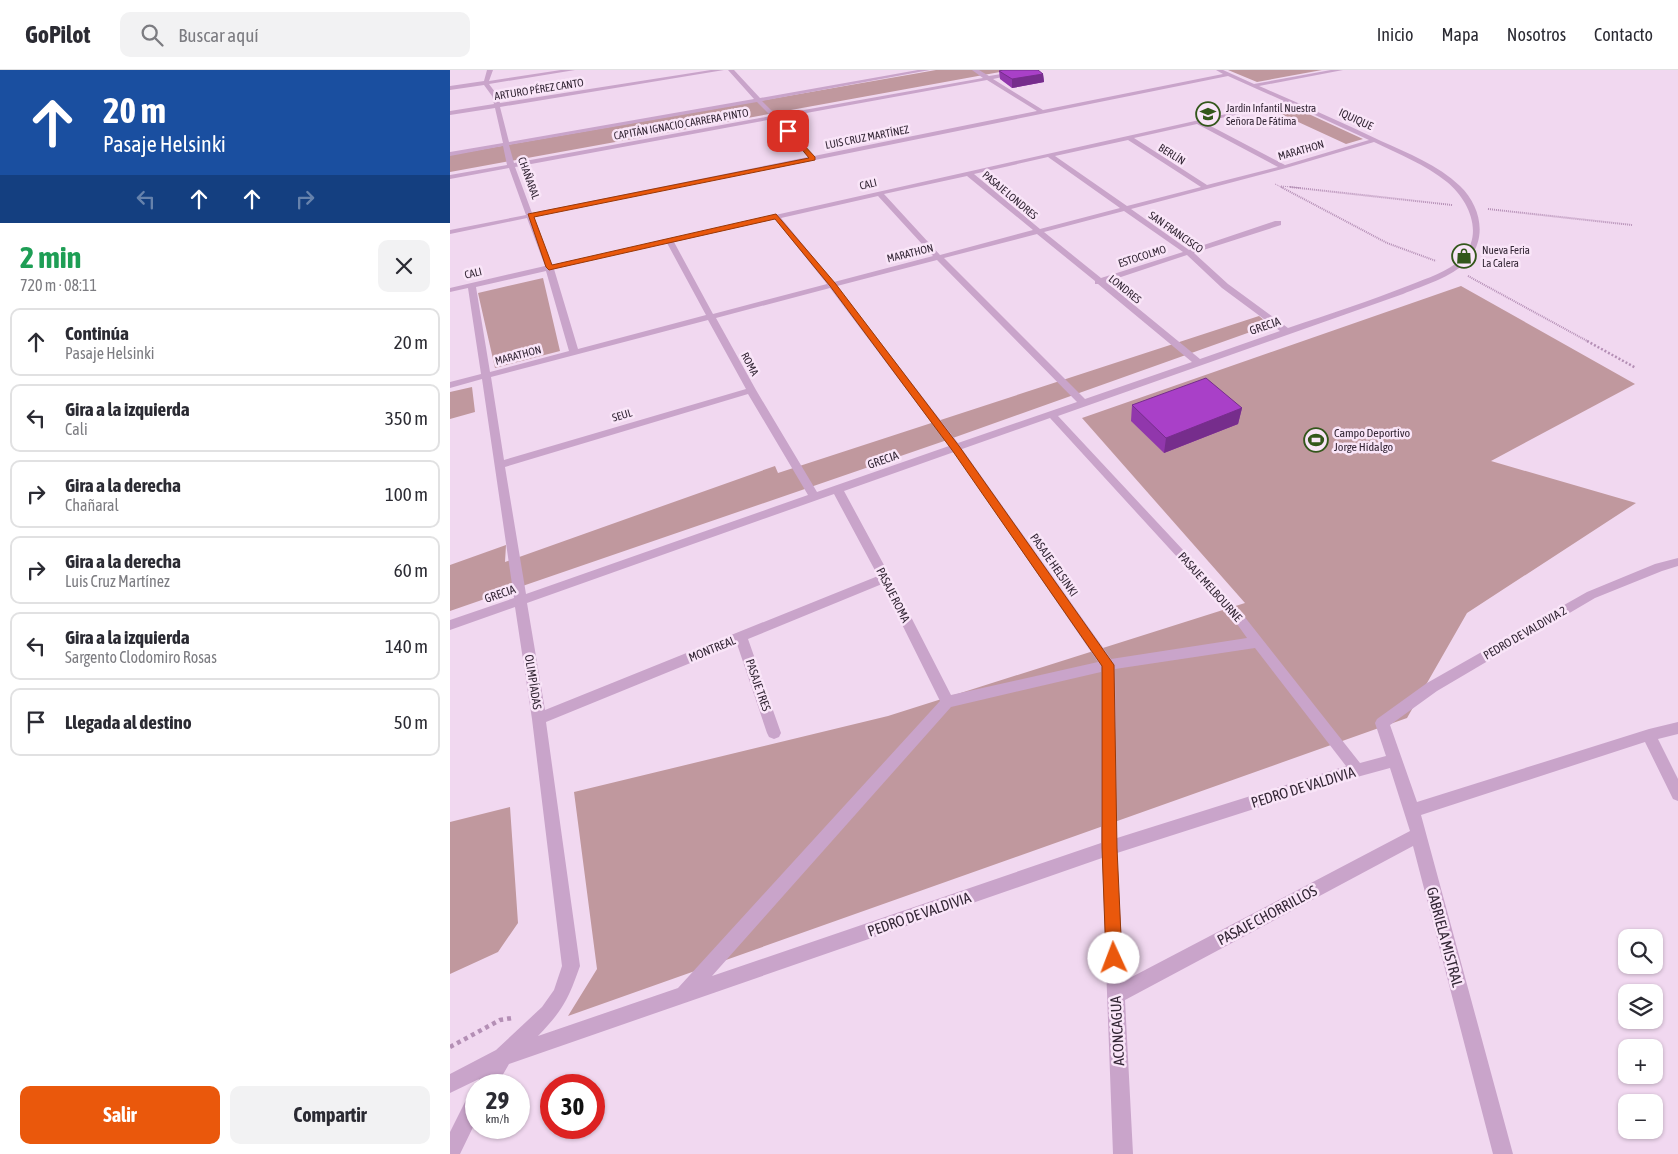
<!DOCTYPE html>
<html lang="es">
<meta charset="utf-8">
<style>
:root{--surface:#fff;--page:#f2f2f3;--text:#2b2b33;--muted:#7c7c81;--line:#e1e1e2;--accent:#ea580c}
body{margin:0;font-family:"Asap Condensed",sans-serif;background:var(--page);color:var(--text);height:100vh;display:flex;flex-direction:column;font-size:19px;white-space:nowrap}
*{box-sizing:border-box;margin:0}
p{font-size:16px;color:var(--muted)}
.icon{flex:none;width:28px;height:28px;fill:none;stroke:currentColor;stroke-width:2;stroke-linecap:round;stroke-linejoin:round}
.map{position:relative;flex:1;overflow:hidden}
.details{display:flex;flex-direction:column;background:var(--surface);width:450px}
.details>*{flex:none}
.banner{background:#1a4fa0;color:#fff;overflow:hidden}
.buttons{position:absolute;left:1168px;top:859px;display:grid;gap:10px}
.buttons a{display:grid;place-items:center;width:45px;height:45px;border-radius:10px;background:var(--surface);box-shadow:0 1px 4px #0004;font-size:25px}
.speed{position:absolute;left:15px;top:1004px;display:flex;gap:10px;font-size:25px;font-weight:700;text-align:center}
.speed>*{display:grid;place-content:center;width:65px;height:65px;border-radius:50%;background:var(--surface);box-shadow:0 1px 4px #0004;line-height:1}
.speed small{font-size:12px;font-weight:400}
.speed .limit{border:8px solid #d22;background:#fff;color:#111}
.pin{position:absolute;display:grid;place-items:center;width:42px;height:42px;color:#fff;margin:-21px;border-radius:10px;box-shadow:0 2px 8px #0006}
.me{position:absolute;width:55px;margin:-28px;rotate:358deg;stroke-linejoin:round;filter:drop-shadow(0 0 4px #0008)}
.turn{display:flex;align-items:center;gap:18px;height:105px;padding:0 20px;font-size:22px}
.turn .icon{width:65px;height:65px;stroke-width:2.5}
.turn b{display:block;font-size:35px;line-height:42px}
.lanes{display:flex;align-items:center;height:48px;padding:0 20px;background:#0003;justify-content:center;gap:25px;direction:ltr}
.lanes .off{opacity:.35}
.round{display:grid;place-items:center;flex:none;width:52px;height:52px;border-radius:10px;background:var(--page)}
.head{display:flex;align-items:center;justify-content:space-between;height:85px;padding:0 20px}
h1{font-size:30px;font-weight:700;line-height:38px;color:#1e9e55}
.button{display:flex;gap:10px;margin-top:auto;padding:10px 20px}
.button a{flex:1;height:58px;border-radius:10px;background:var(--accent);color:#fff;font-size:20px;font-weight:700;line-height:58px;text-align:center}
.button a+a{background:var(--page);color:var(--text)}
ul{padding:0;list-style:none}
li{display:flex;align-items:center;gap:15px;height:68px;margin:0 10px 8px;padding:0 10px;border:2px solid var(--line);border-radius:10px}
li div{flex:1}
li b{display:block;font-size:19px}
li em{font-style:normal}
header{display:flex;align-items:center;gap:30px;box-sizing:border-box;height:70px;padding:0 25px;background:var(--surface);border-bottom:1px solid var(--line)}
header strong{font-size:24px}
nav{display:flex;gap:28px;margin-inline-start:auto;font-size:18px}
.search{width:350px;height:45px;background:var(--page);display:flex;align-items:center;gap:12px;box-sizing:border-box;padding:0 18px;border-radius:10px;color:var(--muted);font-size:19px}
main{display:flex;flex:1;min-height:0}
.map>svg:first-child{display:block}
</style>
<header>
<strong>GoPilot</strong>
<div class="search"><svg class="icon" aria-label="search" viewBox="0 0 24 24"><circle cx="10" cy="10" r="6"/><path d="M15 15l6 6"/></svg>Buscar aquí</div>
<nav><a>Inicio</a><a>Mapa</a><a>Nosotros</a><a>Contacto</a></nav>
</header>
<main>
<section class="details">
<div class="banner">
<div class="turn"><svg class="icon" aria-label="ahead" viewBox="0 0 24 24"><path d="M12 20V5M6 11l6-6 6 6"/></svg><div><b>20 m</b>Pasaje Helsinki</div></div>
<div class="lanes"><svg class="icon off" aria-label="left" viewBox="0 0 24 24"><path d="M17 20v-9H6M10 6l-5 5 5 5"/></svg><svg class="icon" aria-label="ahead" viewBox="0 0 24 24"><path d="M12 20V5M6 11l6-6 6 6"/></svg><svg class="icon" aria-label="ahead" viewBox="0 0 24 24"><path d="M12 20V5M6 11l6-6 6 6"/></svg><svg class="icon off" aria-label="right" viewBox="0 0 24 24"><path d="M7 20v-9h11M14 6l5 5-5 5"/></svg></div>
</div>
<div class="head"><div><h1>2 min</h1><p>720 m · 08:11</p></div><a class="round"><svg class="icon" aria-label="close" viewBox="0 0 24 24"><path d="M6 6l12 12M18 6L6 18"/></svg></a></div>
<ul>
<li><svg class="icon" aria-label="ahead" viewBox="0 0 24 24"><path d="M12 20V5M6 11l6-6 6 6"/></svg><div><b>Continúa</b><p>Pasaje Helsinki</p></div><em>20 m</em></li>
<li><svg class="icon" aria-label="left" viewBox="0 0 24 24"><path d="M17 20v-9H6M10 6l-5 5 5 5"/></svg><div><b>Gira a la izquierda</b><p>Cali</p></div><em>350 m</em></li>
<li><svg class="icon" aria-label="right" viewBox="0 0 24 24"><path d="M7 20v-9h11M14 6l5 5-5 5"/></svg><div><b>Gira a la derecha</b><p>Chañaral</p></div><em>100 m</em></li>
<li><svg class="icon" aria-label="right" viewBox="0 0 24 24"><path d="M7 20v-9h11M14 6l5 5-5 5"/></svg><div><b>Gira a la derecha</b><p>Luis Cruz Martínez</p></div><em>60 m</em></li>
<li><svg class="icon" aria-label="left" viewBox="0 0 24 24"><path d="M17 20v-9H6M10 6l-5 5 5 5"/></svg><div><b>Gira a la izquierda</b><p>Sargento Clodomiro Rosas</p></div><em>140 m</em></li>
<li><svg class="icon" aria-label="arrive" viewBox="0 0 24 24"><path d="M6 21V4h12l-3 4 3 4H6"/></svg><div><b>Llegada al destino</b></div><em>50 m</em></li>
</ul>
<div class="button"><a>Salir</a><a>Compartir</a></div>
</section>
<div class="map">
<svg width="1228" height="1084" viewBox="0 0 1228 1084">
<rect width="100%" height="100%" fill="#f1d8f0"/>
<path fill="#c0989e" d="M486,0H561L0,102V85Z
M778,0H872L807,12Z
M837,34L913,69L896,74L820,39Z
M93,208L110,281L45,298L28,223Z
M1011,216L1185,314L1041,391L1186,433L1017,543L957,648L118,946L147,899L124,722L438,646L795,533L632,348Z
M809,246L820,255L500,369L0,541V495L56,475L55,492L325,396L328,403Z
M22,317L25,342L0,349V322Z
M60,737L68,853L48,882L0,904V752Z"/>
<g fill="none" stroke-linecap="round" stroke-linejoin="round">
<path stroke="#b48fb5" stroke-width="1" stroke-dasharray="1 1" stroke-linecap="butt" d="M825,114L833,118
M831,116L851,118"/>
<path stroke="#b48fb5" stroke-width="2" stroke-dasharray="1 1" stroke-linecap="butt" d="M831,117L937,173L986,191
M840,117L1002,135
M1038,139L1182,155
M1018,206L1139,272"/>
<path stroke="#b48fb5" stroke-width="2.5" stroke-dasharray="2 2" stroke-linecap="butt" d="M1137,271L1186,298"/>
<path stroke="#b48fb5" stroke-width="4.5" stroke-dasharray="4 4" stroke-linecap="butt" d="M0,977L50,950L62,948"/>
<path fill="#c9a4ca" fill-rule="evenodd" d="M37,0H43L39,11L111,0H125L39,14L48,26L50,33L261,0H274L50,37L59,72L304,29L278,0H284L310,28L468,0H480L312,31L326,45L533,8L522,0H529L539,6L575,0H586L543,9L593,40L773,4L766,0H773L804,14L881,0H893L809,16C850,34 891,52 931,71C958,83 988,95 1010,116C1031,136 1038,169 1017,191C1001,208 974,215 953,224L608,346L790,541L910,693L936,686L925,653L927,649L977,613L1137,522L1205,494L1228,488V496L1212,501L1145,528L987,621L940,655L967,732L1199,659L1228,652V664L1208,669L1228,709V731L1223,729L1195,672L971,745L1063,1084H1043L963,776L675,930L683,1084H663L652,788L59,994L47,1015H27L29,1009L0,1023V1004L46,980L92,937L104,920L112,896L82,649L65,537L0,560V550L64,528L32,309L0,318V312L31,304L18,218L0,222V218L95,196L77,148L0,164V160L76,145L59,98L0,109V105L57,95L53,76L0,86V82L53,73L45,38L0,45V41L44,34L42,26L34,15L0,20V16L34,11ZM778,6L834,31L102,195L84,147ZM537,10L587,41L364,86L329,48ZM307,32L321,46L64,93L59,75ZM839,33L919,70L835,95L753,52ZM323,49L358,87L82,143L65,97ZM747,54L828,97L757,115L684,68ZM678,70L751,117L677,136L605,86ZM924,72C949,84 976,95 997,112C1019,130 1035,165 1011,189C998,202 977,208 960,215C920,231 879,244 838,258L778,214L744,183L831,155V151H825L739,180L681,139L836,98ZM598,87L670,138L590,159L524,104ZM517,106L583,160L490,185L434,124ZM428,126L483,186L384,212L331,148ZM674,141L733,182L651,208L594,162ZM325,149L377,214L263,244L224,172ZM587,164L645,211V214H648L742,292L635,329L494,188ZM217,173L256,245L128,279L104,199ZM737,185L772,218L830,261L750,289L656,212ZM487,190L627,332L508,373L387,216ZM96,201L119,281L40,302L26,217ZM380,218L499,376L367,422L306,320L266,248ZM258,250L296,319L54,390L41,307ZM298,324L358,425L76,524L55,397ZM600,348L782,547L797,568L661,589L512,379ZM504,382L648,592L501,625L441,508L394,421ZM384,424L428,506L95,640L77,533ZM432,514L490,631L228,918L88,966C113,940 118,930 130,896L96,652L287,574L317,663L319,667L324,669L329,667L331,663L298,569ZM805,578L896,696L667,768L665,599ZM651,602V773L262,906L501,637ZM940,698L960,761L674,911L667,783L885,713Z
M26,1021V1051L10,1084H0V1062L19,1024Z"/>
</g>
<path fill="#9137ac" d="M549,1L593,4L594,12L562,18L550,9Z
M682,335L792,338L788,354L714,383L681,351Z"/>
<path fill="#762d8c" d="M593,4L594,12L562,18V9Z
M792,338L788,354L714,383L716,368Z"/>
<path fill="#a940c8" stroke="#762d8c" d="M553,0H588L593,4L562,9L549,1Z
M756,308L792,338L716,368L682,335Z"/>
<path fill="#ea580c" stroke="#983908" d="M336,60H340L365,87V90L84,147L102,195L326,144L385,213L509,376L664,595L667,778L672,888L670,894L664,896L658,894L656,888L652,778V596L502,380L380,216L325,149L99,200L96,197L78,144L359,88Z"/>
<defs>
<g id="school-ring" transform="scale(1.25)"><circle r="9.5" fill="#f9e5f8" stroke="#33571b" stroke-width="1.5"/><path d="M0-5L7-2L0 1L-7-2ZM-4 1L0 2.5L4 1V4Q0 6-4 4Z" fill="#33571b"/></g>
<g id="shop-ring" transform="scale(1.25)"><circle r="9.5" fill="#f9e5f8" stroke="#33571b" stroke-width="1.5"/><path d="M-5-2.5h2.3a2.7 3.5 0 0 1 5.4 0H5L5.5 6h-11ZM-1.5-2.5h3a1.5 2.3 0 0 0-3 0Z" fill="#33571b"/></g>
<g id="stadium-ring" transform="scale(1.25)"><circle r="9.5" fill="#f9e5f8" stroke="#33571b" stroke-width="1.5"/><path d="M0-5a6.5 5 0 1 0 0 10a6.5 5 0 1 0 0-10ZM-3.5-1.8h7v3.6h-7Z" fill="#33571b"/></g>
</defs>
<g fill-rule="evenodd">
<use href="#school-ring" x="758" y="44"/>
<use href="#shop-ring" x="1014" y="186"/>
<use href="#stadium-ring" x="866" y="370"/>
</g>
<g text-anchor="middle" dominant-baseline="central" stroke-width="5" stroke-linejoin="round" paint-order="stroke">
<g font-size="11" fill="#332635" stroke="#f9e5f8">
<text transform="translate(89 19) rotate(-9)">ARTURO PÉREZ CANTO</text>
<text transform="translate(906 49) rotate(25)">IQUIQUE</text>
<text transform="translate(231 54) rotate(-10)">CAPITÁN IGNACIO CARRERA PINTO</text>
<text transform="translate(417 67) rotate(-11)">LUIS CRUZ MARTÍNEZ</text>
<text transform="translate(851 80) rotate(-16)">MARATHON</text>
<text transform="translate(722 84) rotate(32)">BERLÍN</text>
<text transform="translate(79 108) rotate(70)">CHAÑARAL</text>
<text transform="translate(418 114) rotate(-13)">CALI</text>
<text transform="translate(560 125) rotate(40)">PASAJE LONDRES</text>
<text transform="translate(726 162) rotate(35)">SAN FRANCISCO</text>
<text transform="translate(460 183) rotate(-14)">MARATHON</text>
<text transform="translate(692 186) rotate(-18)">ESTOCOLMO</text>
<text transform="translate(23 203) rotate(-13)">CALI</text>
<text transform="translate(675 219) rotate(39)">LONDRES</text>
<text transform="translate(68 285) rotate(-15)">MARATHON</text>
<text transform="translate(300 294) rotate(62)">ROMA</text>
<text transform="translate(172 345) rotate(-17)">SEUL</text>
</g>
<g font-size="11" fill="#332635" stroke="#f9e5f8" text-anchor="start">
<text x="776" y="38">Jardín Infantil Nuestra<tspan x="776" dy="13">Señora De Fátima</tspan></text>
<text x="1032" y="180">Nueva Feria<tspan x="1032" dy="13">La Calera</tspan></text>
</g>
<g font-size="12" fill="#332635" stroke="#f9e5f8">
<text transform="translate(815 256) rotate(-19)">GRECIA</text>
<text transform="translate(433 390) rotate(-19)">GRECIA</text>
<text transform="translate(604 495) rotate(55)">PASAJE HELSINKI</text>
<text transform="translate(760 517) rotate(48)">PASAJE MELBOURNE</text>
<text transform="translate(50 524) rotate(-19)">GRECIA</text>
<text transform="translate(443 525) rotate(63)">PASAJE ROMA</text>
<text transform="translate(1075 563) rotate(-30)">PEDRO DE VALDIVIA 2</text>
<text transform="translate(262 579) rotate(-22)">MONTREAL</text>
<text transform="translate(83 612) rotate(81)">OLIMPÍADAS</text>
<text transform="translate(308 615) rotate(71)">PASAJE TRES</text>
</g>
<g font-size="12" fill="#332635" stroke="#f9e5f8" text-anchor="start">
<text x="884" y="363">Campo Deportivo<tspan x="884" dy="14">Jorge Hidalgo</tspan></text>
</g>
<g font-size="15" fill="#332635" stroke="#f9e5f8">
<text transform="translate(853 717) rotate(-17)">PEDRO DE VALDIVIA</text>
<text transform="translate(469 844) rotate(-19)">PEDRO DE VALDIVIA</text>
<text transform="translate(817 845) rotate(-28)">PASAJE CHORRILLOS</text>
<text transform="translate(995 867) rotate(75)">GABRIELA MISTRAL</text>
<text transform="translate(667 961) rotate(-93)">ACONCAGUA</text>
</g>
</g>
</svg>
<div class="buttons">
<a><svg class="icon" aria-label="search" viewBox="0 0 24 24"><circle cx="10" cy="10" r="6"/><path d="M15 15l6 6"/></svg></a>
<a><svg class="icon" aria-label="layers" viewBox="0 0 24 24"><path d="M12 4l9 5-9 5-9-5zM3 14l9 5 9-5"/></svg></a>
<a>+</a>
<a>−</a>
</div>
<div class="speed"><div>29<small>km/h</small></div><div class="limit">30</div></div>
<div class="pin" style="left:338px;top:61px;background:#d93025"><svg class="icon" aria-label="arrive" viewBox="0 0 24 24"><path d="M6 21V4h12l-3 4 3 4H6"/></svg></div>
<svg class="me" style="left:664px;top:888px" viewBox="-20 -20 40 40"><circle r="19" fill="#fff"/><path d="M0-13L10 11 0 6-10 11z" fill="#ea580c"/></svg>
</div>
</main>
